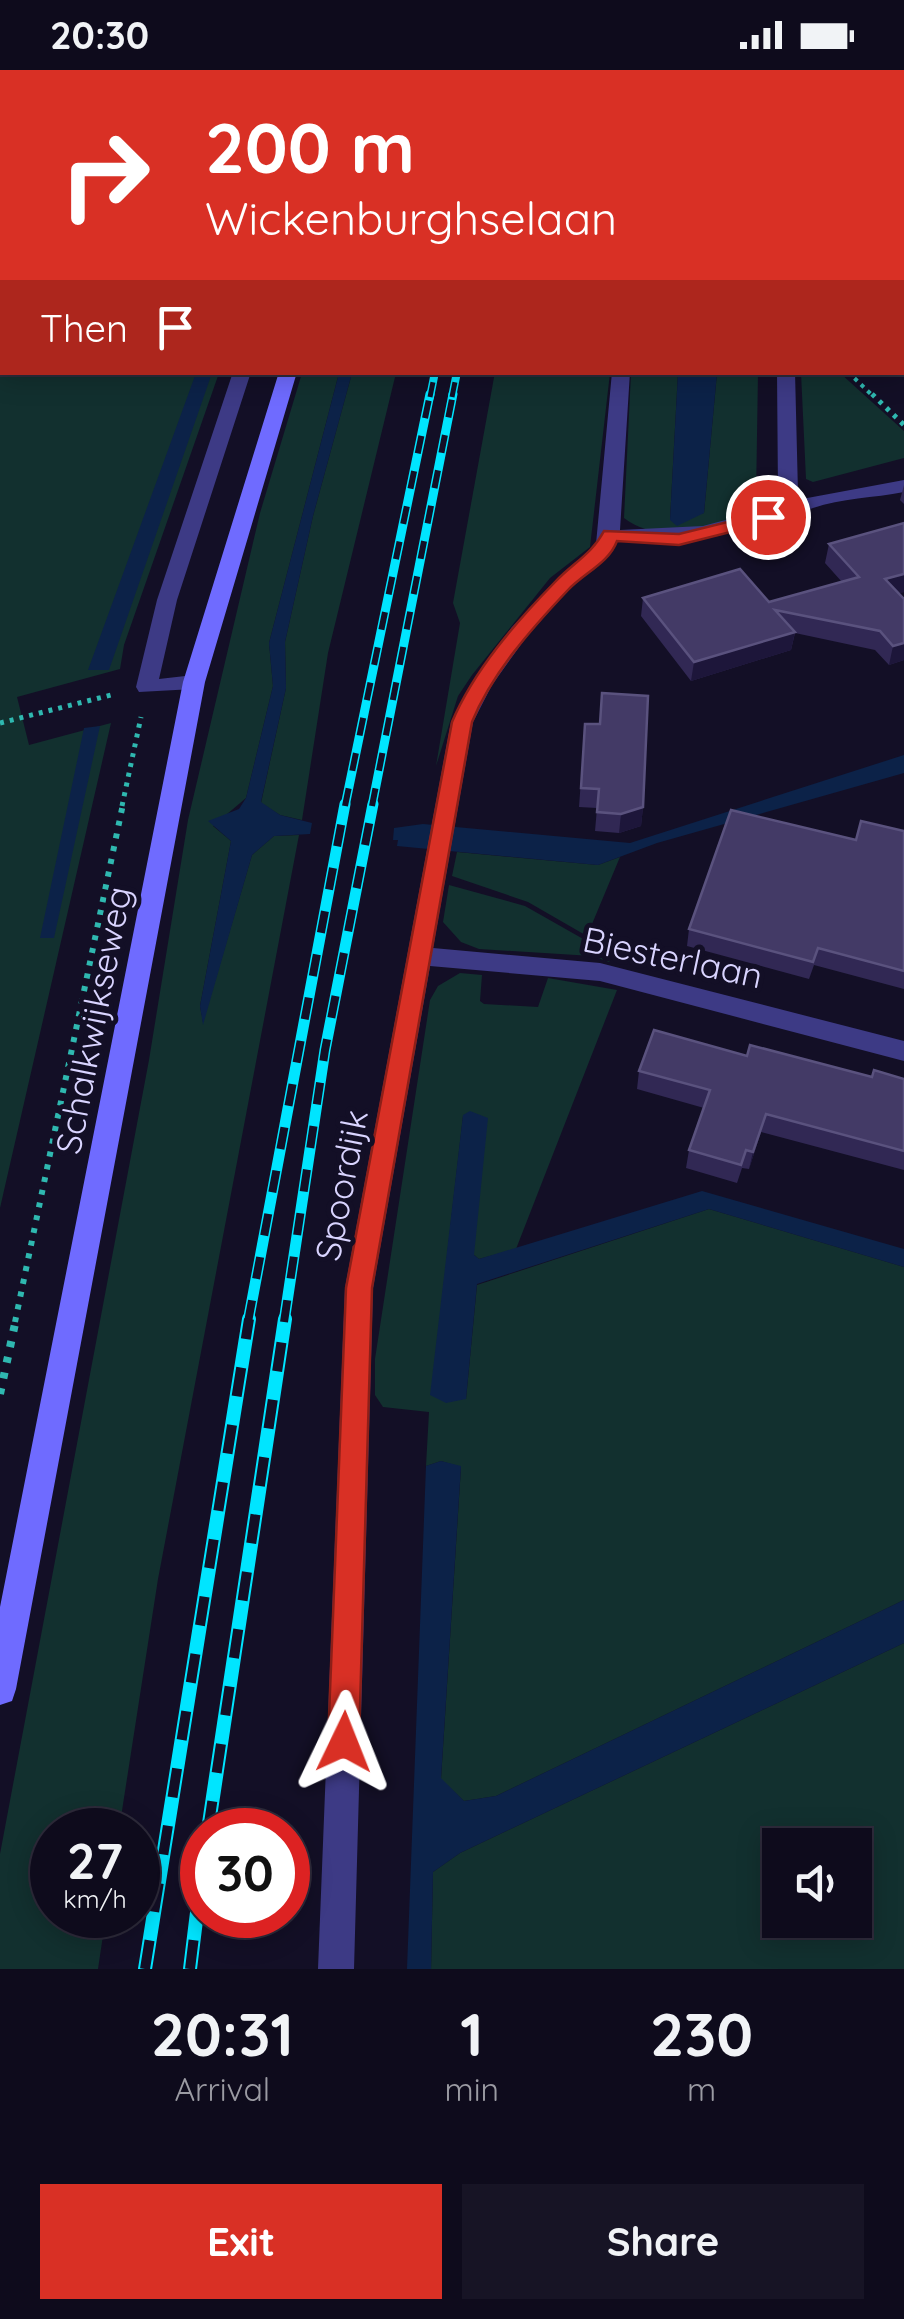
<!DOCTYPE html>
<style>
:root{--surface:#0e0b1c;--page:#171425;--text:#f1f3f6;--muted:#9b9ba3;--line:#2e2b3b;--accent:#d93025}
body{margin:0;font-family:Quicksand,sans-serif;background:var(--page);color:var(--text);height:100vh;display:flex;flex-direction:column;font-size:38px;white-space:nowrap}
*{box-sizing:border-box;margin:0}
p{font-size:32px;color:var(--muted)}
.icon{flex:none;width:55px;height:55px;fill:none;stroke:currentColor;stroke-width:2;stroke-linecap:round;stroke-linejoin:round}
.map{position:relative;height:1899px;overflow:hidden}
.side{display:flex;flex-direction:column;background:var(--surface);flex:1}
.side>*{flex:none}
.guide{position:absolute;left:0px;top:0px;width:905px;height:305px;box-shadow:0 5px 25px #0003,0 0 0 2px var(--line);background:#d93025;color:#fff;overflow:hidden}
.buttons{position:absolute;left:762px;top:1758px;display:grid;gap:20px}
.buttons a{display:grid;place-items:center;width:110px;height:110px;border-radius:0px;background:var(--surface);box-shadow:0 5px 25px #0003,0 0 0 2px var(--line);font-size:50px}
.speed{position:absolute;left:30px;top:1738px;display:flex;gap:20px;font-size:50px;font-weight:700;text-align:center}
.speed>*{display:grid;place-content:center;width:130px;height:130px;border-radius:50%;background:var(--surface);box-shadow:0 5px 25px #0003,0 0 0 2px var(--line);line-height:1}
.speed small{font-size:25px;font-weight:400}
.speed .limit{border:15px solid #d22;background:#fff;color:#111}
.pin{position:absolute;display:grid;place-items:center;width:85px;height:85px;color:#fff;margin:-42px;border:5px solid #fff;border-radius:50%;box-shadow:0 2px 10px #0007}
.me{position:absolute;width:110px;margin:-55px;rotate:2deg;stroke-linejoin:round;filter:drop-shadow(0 0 8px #0008)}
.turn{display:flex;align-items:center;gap:35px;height:210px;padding:0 40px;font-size:45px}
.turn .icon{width:130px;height:130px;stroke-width:2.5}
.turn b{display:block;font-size:70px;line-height:85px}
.then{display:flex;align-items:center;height:95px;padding:0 40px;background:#0003;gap:20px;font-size:38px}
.eta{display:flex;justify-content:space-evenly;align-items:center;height:170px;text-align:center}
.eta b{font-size:60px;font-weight:700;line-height:70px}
.primary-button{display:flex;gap:20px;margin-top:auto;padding:20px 40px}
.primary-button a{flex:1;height:115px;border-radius:0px;background:var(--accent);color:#fff;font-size:40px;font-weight:700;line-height:115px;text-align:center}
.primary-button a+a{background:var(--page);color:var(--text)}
.status{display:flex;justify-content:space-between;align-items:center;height:70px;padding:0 50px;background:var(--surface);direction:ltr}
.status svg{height:28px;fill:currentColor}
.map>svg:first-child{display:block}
</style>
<div class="status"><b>20:30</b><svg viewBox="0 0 49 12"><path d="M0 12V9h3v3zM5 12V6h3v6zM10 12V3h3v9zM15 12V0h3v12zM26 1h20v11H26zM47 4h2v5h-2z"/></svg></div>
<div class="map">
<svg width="904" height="1899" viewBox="0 0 904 1899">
<rect width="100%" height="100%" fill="#130f26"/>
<path fill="#12302f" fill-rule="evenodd" d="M0,178L2,302L219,303L124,575L120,599L17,627L29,675L111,653L0,1138Z
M495,302L610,303L590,477L550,508L472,605L458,626L436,696L460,553L453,533Z
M302,303H339L269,573L273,616L246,728L213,756L231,771L200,936L203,952L252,785L274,766L299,765L158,1509L119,1760H52V1845H106L98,1899H0V1784L149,990L188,750L260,443Z
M352,303H396L328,583L302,750L280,745L261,733L286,618L285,572L313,446Z
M631,303H678L670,450L704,443L717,303H758L756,428L763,439C722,453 662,478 624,448Z
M801,303H840L904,361V388L813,412L806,409Z
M457,782L598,795L620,787L587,866L528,832L452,806Z
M449,815L525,836L585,870L615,879L609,892L592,886L479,879L461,872L443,852Z
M460,903L482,905L480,931L484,934L538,937L548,908L617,920L516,1179L479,1189L474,1185L463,1046L431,1325L466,1329L477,1215L709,1139L904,1197V1530L496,1726L464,1731L441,1709L461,1397L441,1391L426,1396L429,1342L383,1337L375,1325V1289L430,930L438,916Z
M904,1573V1899H431L433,1802L460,1783ZM780,1775H855V1850H780Z"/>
<path fill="#0c2248" d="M196,303H212L109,600H88Z
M339,303H352L313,446L285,572L286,618L261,732L280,745L312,753L310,764L274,766L252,785L203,955L200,936L231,771L208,751L239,739L246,728L273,616L269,573Z
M678,303H717L704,443L677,456L670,450Z
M100,656L54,868H40L84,658Z
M904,685V703L657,773L598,795L397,776L398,770H393L394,758L423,754L630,773Z
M470,1041L488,1048L474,1185L479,1189L702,1121L904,1179V1197L709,1139L477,1214L466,1329L446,1333L430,1325L463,1045Z
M441,1391L461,1396L441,1708L464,1731L496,1726L904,1530V1573L460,1783L433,1802L431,1899H407L426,1396Z"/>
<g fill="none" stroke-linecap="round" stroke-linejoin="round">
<path stroke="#2fb8b0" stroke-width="4" stroke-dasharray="4 5" stroke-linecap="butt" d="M848,302L874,327"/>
<path stroke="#2fb8b0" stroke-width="5" stroke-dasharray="4 6" stroke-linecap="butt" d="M872,324L904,355
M0,653L115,624
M122,736L141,647"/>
<path stroke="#2fb8b0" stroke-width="6" stroke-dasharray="5 8" stroke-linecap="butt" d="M15,1252L123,734"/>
<path stroke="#2fb8b0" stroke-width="8" stroke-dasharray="6 10" stroke-linecap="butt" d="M0,1324L16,1249"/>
<path fill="#3d3a85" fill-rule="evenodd" d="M617,0H631L632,2H618Z
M904,118V128L902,129V119Z
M233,302H251L177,530L159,609L194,605L205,612L194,619L139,622L136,617L157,530Z
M612,302H630L620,460L703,456L786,434L778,424L777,302H795L798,423L802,429L904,410V422C874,428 841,428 813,438C752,460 683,477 617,471L603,491L570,518L527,566L492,615L473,652L433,878L600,893L904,971V991L600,911L430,896L373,1218L354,1899H318L345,1218L451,652L474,610L512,557L596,474Z"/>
<path fill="#6f6bff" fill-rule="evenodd" d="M279,302H297L205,612L16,1619L12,1631L0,1635V1537L183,612Z"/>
<g stroke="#00e5ff" stroke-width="8">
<path id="rail-far3" d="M430,327L435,302
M452,327L457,302"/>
</g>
<g stroke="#00e5ff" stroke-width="9">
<path id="rail-far2" d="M345,736L430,324
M372,736L453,324"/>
</g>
<g stroke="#00e5ff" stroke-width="11">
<path id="rail-far1" d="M248,1252L345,734
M284,1252L325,980L373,734"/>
</g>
<g stroke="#00e5ff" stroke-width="14">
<path id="rail" d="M208,1760L285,1249
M145,1899L249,1249
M190,1899L202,1802"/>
</g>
<use href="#rail-far3" stroke="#130f26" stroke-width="5" stroke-dasharray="15" stroke-linecap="butt"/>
<use href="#rail-far2" stroke="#130f26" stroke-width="6" stroke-dasharray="18" stroke-linecap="butt"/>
<use href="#rail-far1" stroke="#130f26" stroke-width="8" stroke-dasharray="22" stroke-linecap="butt"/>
<use href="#rail" stroke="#130f26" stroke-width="10" stroke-dasharray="29" stroke-linecap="butt"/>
</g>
<path fill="#312854" d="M904,415V434L900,430Z
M904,453V522L898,523L904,590L889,595L875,580L795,563L791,580L691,611L641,546L643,528L769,532L842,512L825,493L829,474Z
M585,654L643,737L641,756L619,763L595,761L597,738L579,737Z
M904,761V919L814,895L809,909L687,876L689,859L856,770Z
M747,986L872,1007L904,1009V1100L761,1062L749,1099L742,1098L737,1113L686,1098L689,1080L704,1038L637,1019L639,1001Z"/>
<path fill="#1d163a" d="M904,504V522L881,528L885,509Z
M795,562L791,580L691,611L694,592Z
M904,573V590L889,595L893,576Z
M643,737L641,756L619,763L621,744Z
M766,1044L761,1062L749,1099L753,1082Z"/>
<path fill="#433a66" stroke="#5a527e" stroke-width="2.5" d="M902,127H904V196H903L904,221H902Z
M904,453V504L885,509L904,529V573L893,576L880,561L775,540L795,562L694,592L643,528L740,499L769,532L859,507L829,474Z
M602,623L648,626L643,737L621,744L597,742L599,719L581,718L585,654H600Z
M731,740L856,770L861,751L904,761V901L818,878L813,892L689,859Z
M654,960L747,986L750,975L872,1007L874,1000L904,1009V1081L766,1044L753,1082L746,1080L741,1095L689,1080L710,1020L639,1001Z"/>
<path fill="#d93025" stroke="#8d1f18" stroke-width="2.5" d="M768,442L777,447L774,451L679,475L617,471C609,493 584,503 568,520C532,558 492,603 472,652L372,1218L359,1672L354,1683L344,1687L333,1683L328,1672L346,1218L452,652C474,600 516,552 555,512C573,493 592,484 604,461L679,464Z"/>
<g text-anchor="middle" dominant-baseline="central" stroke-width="10" stroke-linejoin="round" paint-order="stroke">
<g font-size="35" fill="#d9d4ff" stroke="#130f26">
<text transform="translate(673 887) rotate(12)">Biesterlaan</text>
<text transform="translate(93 950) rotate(-79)">Schalkwijkseweg</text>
<text transform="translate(341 1115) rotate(-79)">Spoordijk</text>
</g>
</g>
</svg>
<div class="buttons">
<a><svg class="icon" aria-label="sound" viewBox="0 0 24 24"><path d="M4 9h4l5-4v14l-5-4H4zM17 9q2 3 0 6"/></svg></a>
</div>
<div class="speed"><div>27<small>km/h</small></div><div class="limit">30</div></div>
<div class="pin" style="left:768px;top:447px;background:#d93025"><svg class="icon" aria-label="arrive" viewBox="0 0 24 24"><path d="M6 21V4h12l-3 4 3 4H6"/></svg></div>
<svg class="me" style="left:344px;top:1672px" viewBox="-20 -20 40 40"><path d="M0-17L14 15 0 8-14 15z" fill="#d93025" stroke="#fff" stroke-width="4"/></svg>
<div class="guide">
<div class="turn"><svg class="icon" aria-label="right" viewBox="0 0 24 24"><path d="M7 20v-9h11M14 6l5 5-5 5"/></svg><div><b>200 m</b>Wickenburghselaan</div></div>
<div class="then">Then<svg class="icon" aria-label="arrive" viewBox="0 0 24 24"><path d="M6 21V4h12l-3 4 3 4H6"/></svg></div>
</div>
</div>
<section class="side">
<div class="eta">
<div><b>20:31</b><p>Arrival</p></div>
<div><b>1</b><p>min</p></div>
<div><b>230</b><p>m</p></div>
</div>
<div class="primary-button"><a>Exit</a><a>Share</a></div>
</section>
